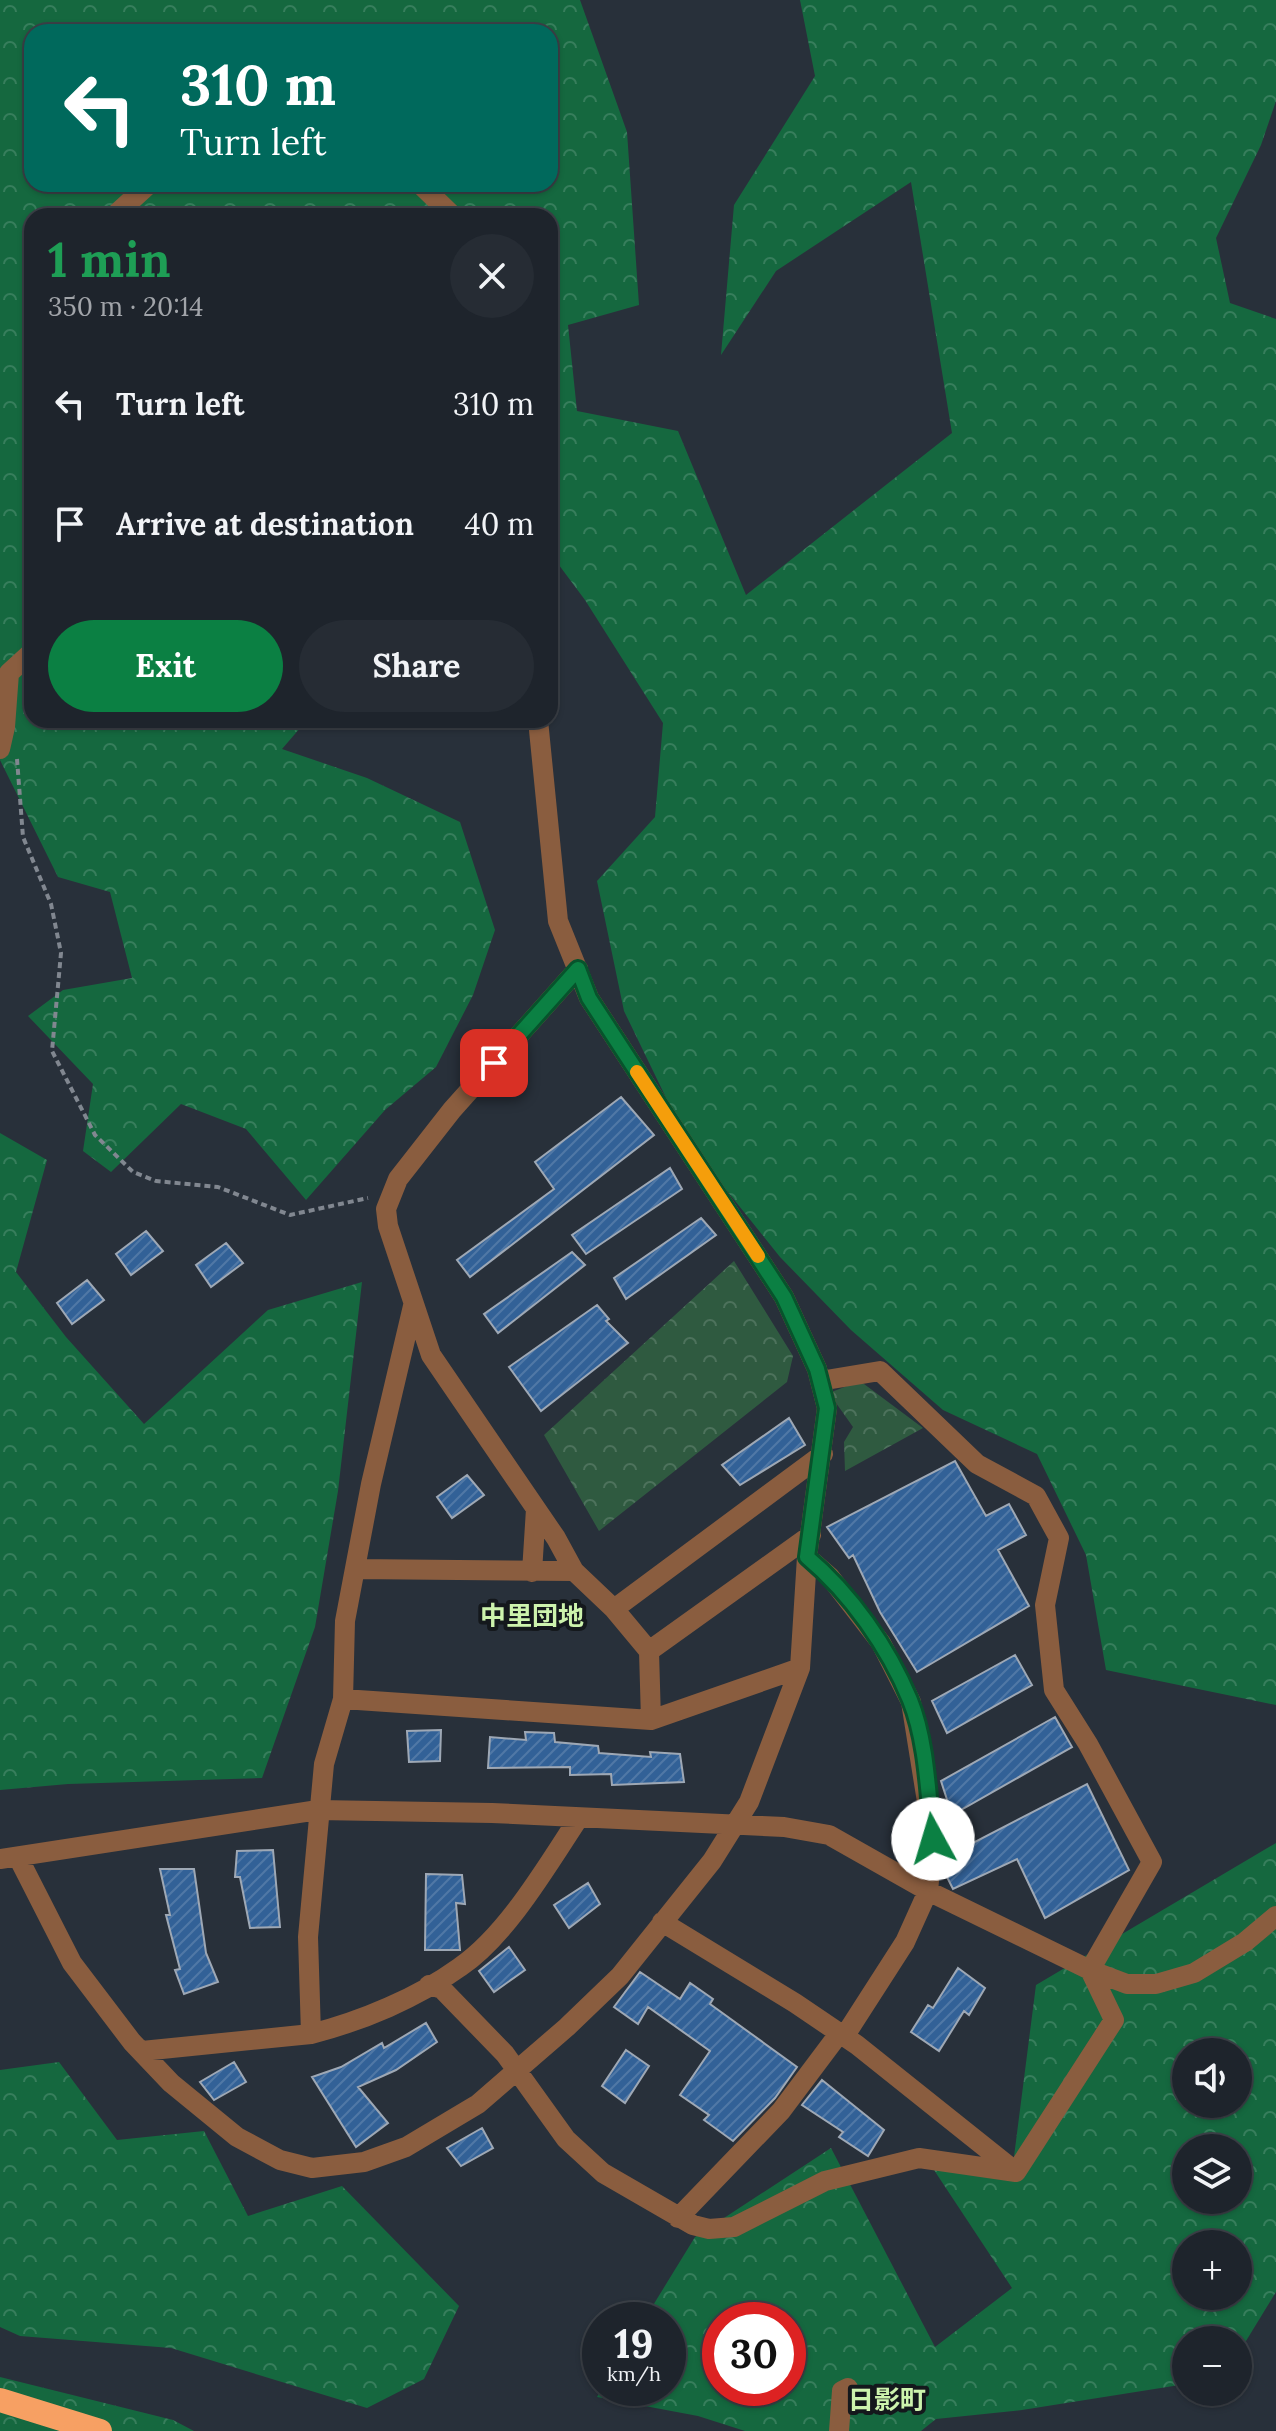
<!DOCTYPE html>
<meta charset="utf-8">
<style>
:root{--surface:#1e242c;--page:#262c34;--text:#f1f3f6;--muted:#a1a4a9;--line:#3c4148;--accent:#0b8043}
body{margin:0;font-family:Lora,"Noto Sans JP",serif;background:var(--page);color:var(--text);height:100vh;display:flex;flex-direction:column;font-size:30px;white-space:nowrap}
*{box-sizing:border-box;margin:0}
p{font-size:26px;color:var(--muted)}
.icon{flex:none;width:44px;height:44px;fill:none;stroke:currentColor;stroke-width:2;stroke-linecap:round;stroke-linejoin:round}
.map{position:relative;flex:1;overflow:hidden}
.panel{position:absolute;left:24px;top:208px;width:534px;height:520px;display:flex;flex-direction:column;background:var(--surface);border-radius:24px;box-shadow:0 2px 6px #0004,0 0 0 2px var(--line)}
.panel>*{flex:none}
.banner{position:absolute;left:24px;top:24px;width:534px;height:168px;border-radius:24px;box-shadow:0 2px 6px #0004,0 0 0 2px var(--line);background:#00695c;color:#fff;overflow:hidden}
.fabs{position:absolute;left:1172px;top:2038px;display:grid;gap:16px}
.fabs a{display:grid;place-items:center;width:80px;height:80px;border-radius:50%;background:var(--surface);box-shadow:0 2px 6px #0004,0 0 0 2px var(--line);font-size:40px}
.speed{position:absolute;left:582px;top:2302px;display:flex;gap:16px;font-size:40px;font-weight:700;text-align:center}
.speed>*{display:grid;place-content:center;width:104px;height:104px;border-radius:50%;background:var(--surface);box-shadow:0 2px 6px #0004,0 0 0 2px var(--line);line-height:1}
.speed small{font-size:20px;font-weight:400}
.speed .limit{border:12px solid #d22;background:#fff;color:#111}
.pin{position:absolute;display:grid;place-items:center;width:68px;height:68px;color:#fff;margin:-34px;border-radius:16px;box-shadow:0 4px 12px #0006}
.me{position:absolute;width:88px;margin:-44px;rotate:354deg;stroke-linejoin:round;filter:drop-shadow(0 0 6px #0008)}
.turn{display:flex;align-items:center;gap:28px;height:168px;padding:0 24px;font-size:36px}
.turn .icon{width:104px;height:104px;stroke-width:2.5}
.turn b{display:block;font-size:56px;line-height:68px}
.round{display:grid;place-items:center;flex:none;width:84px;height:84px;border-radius:42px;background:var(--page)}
.headline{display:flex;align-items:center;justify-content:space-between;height:136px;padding:0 24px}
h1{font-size:48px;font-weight:700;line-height:60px;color:#1e9e55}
.button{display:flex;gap:16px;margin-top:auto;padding:16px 24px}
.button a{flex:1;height:92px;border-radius:48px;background:var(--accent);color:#fff;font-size:32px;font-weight:700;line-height:92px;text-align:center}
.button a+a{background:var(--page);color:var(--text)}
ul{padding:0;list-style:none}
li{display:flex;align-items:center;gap:24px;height:120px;padding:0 24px}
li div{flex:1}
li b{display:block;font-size:30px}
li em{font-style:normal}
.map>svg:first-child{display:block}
</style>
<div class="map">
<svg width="1276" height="2431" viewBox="0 0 1276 2431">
<defs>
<pattern id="forest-crowns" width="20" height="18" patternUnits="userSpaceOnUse" patternTransform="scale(2)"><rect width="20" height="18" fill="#15683f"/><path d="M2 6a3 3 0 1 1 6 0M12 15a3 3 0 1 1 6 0" fill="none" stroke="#377e5c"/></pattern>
<pattern id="park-crowns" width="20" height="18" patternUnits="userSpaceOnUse" patternTransform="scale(2)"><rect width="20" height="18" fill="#2f5a40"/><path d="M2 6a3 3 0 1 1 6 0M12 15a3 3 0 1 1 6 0" fill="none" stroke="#4d725c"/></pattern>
<pattern id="building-hatch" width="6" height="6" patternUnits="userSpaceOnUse" patternTransform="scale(2)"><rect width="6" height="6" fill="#326197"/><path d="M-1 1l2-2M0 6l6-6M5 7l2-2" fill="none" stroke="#5078a6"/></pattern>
</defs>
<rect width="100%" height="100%" fill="#28303a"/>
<path fill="url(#forest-crowns)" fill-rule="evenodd" d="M0,0H580L627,132L639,305L568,325L577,411L678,431L746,595L952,433L911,182L776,271L721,355L734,205L815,76L800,0H1276V101L1261,145L1216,238L1230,303L1276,319V1705L1106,1670L1086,1555L1037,1454L943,1410L851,1330L780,1257L687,1141L624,1011L597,881L655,817L663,723L585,600L550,553V216H32V720H307L282,749L367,778L460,822L495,930L473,995L436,1067L385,1110L306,1200L246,1129L181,1104L111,1172L83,1151L93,1084L28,1016L63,990L132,978L110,892L58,877L0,760ZM32,32H550V184H32Z
M0,1133L47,1160L16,1272L66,1337L144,1424L268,1310L362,1282L338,1491L315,1627L262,1778L68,1784L0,1790Z
M1276,1843V2292L1238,2354V2340H1186V2384L1022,2410L936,2419L921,2431H745L698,2416L597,2397L602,2388H668V2320H644L695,2237L831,2148L935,2347L1012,2288L932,2167L1011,2180L1036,1985ZM1186,2052H1238V2104H1186ZM1186,2148H1238V2200H1186ZM1186,2244H1238V2296H1186ZM720,2320H788V2388H720Z
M59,2062L117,2140L204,2131L248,2216L342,2186L459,2306L424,2379L367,2408L171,2348L20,2336L0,2327V2070Z
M0,2377L173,2420L194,2431H0Z"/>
<path fill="url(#park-crowns)" d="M734,1261L793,1356L787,1382L599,1531L544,1435Z
M860,1381L923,1428L845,1471L844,1442L853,1427L829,1393Z"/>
<path fill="url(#building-hatch)" stroke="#9ea8b5" stroke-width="2" d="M621,1097L654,1135L470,1277L457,1260L554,1189L535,1162Z
M670,1168L682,1189L586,1254L572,1235Z
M701,1218L716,1235L626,1299L614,1278Z
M146,1231L163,1251L131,1275L116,1254Z
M226,1243L243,1263L211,1287L196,1265Z
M572,1252L585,1265L498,1333L484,1314Z
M87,1280L104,1300L72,1324L57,1303Z
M597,1305L609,1319L606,1321L628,1343L541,1411L509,1367Z
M789,1418L805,1445L740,1485L722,1465Z
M955,1461L986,1516L1009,1504L1026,1535L998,1550L1029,1606L917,1672L880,1612L853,1555L849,1558L827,1527Z
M467,1475L484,1495L452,1518L437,1497Z
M1015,1655L1032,1685L947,1733L932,1701Z
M1055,1717L1072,1747L952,1815L941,1781Z
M441,1730L440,1761L409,1762L407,1731Z
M525,1732L554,1733L555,1742L598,1746L599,1753L651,1757L650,1752L680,1754L684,1782L612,1785L611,1774L570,1775V1767L488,1768L490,1737L526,1740Z
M1087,1784L1129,1870L1045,1918L1017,1859L953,1889L943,1869L944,1858Z
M273,1850L280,1927L250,1928L240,1877H235L237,1851Z
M160,1869H194L206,1953L218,1982L184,1994L175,1970L180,1969L166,1915H170Z
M426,1874L462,1875L465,1904L456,1903L460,1950H425Z
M588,1883L600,1904L569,1928L554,1905Z
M509,1947L525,1970L494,1992L479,1971Z
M958,1968L985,1988L969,2015L964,2011L939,2051L911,2032L928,2005L933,2008Z
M640,1972L680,1999L690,1983L713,1999L710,2004L797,2067L775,2098L733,2141L704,2120L709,2115L680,2095L710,2051L648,2007L638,2024L614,2007Z
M426,2023L437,2042L396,2070L358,2087L388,2123L356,2147L312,2077L341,2067L382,2043L384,2048Z
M626,2050L649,2066L625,2103L602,2086Z
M234,2062L246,2082L214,2100L200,2082Z
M822,2080L884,2130L868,2156L839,2137L843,2132L802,2105Z
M482,2128L493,2148L461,2166L447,2148Z"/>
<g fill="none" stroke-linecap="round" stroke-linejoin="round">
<path stroke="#818790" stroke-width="4" stroke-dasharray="6 4" stroke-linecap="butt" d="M17,759L23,837L51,904L61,953L52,1051L95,1135L133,1172L156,1181L218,1187L290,1215L368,1198"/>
<path stroke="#8a5d3f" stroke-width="20" d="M420,184L453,216
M114,216L149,184
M0,749L5,727L9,673L32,652
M578,969L452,1110L398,1179L386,1209L388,1226L431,1355L556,1538L574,1571L614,1609L649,1651L651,1720
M820,1381L880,1371L977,1464L1036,1496L1059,1538L1045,1605L1054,1690L1088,1744L1152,1862L1090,1970L1114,2020L1016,2172
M807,1557L830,1577L881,1643L911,1702L933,1839L928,1891L905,1942L844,2037
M355,1569L574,1571
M532,1572L536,1509
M614,1609L823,1454
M649,1651L811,1535
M343,1699L651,1720L800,1668
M18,1857L72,1963L132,2042L171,2083L237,2137L280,2160L312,2168L364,2162L406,2147L478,2104L567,2027L620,1976L712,1861L749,1802L800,1668L807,1557L827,1408L817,1369L784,1297L589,998L558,921L538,720
M0,1859L318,1810L492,1813L784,1827L829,1835L928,1891L1090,1970L1127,1984H1156L1194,1973L1245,1942L1276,1916
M662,1922L795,2003L857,2045L1016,2172
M429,1985L442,1989L505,2054L566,2139L603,2173L693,2225L709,2229L734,2227L825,2181L919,2158L1016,2172
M311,2034L308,1937L324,1764L343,1699L345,1621L371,1484L413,1306
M142,2051L311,2034C362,2021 417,1998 460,1967C507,1935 547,1866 578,1819
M678,2218L781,2111L838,2035
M839,2431L842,2391L848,2388"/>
<path stroke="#f7a063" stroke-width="24" d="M0,2400L100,2431"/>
</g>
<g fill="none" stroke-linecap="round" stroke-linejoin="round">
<g stroke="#07532c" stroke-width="20">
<path id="route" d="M494,1063L578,969L589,998L784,1297L817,1369L827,1408L807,1557C851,1594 888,1647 910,1700C927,1742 928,1795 933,1839"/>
</g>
<use href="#route" stroke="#0b8043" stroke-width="14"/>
<path stroke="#f59e0b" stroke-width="14" d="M637,1072L758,1256"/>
</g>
<g text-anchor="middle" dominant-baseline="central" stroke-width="8" stroke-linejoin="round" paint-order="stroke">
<g font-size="26" font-weight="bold" fill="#cdf3ad" stroke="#14181c">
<text x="532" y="1615">中里団地</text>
<text x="887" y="2399">日影町</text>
</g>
</g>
</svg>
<div class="fabs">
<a><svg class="icon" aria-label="sound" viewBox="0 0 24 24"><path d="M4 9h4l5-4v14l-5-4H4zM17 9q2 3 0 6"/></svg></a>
<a><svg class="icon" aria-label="layers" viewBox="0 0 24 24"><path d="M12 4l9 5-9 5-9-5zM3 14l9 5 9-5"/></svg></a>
<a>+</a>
<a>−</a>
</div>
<div class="speed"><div>19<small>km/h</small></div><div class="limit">30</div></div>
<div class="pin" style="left:494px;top:1063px;background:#d93025"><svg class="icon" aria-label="arrive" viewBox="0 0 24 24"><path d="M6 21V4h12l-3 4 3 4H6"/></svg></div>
<svg class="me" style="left:933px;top:1839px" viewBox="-20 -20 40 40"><circle r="19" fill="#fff"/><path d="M0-13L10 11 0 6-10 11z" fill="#0b8043"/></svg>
<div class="banner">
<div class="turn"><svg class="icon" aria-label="left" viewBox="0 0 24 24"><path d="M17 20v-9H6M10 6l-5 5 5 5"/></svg><div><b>310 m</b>Turn left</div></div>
</div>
<section class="panel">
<div class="headline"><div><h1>1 min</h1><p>350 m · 20:14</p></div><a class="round"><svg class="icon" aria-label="close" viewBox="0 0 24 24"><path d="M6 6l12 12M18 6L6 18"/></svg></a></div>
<ul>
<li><svg class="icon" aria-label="left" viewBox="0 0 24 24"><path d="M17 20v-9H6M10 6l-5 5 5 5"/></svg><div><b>Turn left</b></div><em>310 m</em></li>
<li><svg class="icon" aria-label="arrive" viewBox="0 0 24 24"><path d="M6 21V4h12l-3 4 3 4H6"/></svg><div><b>Arrive at destination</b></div><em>40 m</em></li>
</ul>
<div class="button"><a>Exit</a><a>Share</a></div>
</section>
</div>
